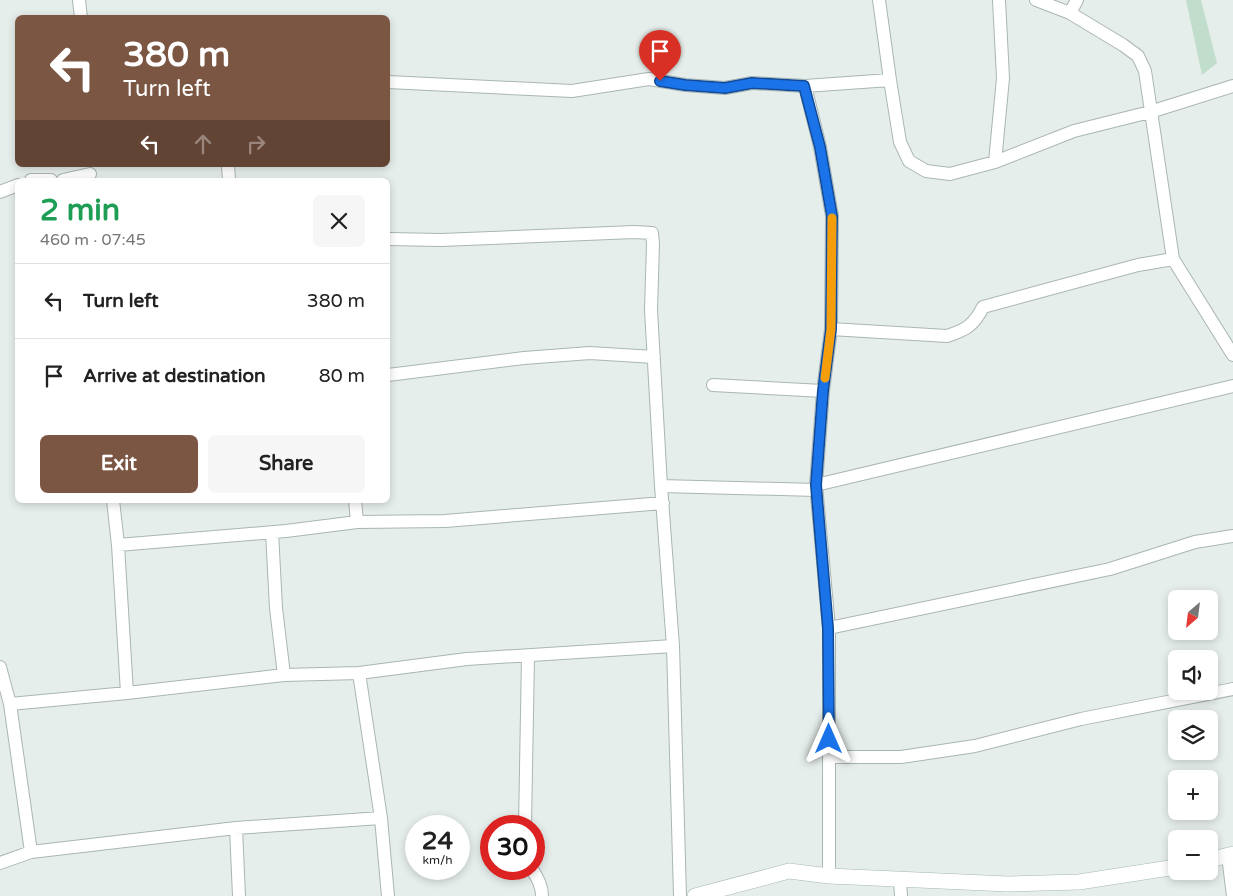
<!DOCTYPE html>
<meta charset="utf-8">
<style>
:root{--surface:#fff;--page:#f6f6f6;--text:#222;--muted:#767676;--line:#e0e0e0;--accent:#7b5643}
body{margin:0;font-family:"Varela Round",sans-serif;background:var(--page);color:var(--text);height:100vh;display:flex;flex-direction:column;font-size:19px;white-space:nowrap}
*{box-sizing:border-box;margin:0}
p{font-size:16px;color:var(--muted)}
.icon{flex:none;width:28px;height:28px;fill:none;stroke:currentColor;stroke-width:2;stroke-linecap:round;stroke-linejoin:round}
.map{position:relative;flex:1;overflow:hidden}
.details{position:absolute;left:15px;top:178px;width:375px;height:325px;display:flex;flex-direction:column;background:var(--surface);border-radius:8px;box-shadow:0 2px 8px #0003}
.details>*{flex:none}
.hud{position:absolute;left:15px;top:15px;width:375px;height:152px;border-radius:8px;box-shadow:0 2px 8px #0003;background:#7b5643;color:#fff;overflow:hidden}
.needle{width:32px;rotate:208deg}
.fabs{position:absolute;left:1168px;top:590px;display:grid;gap:10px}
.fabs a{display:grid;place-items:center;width:50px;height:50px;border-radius:8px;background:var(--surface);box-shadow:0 2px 8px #0003;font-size:25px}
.speed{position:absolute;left:405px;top:815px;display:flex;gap:10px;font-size:25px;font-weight:700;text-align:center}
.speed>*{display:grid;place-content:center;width:65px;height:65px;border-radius:50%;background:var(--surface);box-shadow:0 2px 8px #0003;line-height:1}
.speed small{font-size:12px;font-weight:400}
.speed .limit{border:8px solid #d22;background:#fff;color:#111}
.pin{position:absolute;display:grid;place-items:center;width:42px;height:42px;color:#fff;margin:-51px -21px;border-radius:50% 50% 50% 0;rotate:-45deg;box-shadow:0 0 5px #0007}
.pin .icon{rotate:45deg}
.me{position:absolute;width:55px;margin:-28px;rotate:0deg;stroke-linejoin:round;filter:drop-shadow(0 0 4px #0008)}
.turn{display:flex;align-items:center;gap:18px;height:105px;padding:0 25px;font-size:22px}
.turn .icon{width:65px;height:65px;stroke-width:2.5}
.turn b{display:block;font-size:35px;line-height:42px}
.lanes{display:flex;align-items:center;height:48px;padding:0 25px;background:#0003;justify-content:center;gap:25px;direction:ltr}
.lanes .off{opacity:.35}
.round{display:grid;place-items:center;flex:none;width:52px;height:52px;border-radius:8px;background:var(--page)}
.head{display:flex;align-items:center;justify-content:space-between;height:85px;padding:0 25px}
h1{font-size:30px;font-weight:700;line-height:38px;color:#1e9e55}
.action{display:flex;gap:10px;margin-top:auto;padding:10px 25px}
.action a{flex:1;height:58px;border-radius:8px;background:var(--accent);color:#fff;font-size:20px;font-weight:700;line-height:58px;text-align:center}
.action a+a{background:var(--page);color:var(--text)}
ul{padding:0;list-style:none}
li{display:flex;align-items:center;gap:15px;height:75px;padding:0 25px;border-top:1px solid var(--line)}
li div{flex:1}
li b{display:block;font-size:19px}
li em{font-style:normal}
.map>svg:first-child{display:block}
</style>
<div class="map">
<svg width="1233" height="896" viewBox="0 0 1233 896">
<rect width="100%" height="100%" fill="#e6eeeb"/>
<path fill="#c1ddcb" d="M1186,0H1201L1217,63L1202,75Z"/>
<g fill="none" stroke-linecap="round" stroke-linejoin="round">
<g stroke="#a9b6b3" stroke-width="14">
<path id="street" d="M79,0L81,18
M879,0L890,80L900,142L909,161L926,171L950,174L995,162L1074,131L1150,112L1233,86
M1036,0L1070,13L1123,45L1138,56L1145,71L1173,259L1233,355
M1070,13L1077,0
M388,82L572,91L649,79L685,85L725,88L752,83L805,86L890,80
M805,86L820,147L832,216L831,329L823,391L816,485L829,628V876
M995,162L1003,78L999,0
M228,165L229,180
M31,180H51
M63,180L90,174
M0,192L18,185
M388,239L441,240L634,232L652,233L653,244L651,310L661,486L673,646L680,896
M831,329L947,336C966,330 974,325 983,307L1138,265L1173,259
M388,375L524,358L590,353L654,357
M713,385L823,391
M816,485L1233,386
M661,486L817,490
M113,500L118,545L127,693
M355,500L357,522
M272,532L276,608L284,675
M118,545L286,531L357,522L445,521L663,503
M829,628L1110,569L1195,542L1233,536
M0,667L10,704L31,852
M359,673L381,818L388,896
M10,704L127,693L284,675L359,673L467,659L673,646
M830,757H901L975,746L1081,719L1233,689
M525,826L528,656
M236,828L239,896
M1228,856L1233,896
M0,863L31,852L236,828L381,818
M532,869C537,878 542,885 542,896
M900,880L901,896"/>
</g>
<g stroke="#a5b9b4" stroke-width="16">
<path id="secondary" d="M1209,860L1233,854
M695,896L789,871L829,876L1008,884L1079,882L1176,867"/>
</g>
<use href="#street" stroke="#fff" stroke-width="12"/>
<use href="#secondary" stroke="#fff" stroke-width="15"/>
</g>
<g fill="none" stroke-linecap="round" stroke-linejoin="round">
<g stroke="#114b97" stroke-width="12">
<path id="route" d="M660,81L685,85L725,88L752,83L804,86L820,147L832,216L831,329L823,391L816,485L828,628L829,739"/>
</g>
<use href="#route" stroke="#1a73e8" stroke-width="9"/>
<path stroke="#f59e0b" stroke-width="9" d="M825,378L831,329L832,218"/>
</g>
</svg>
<div class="fabs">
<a><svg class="needle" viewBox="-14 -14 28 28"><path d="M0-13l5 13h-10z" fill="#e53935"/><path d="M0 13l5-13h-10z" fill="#767676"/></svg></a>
<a><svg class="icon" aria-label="sound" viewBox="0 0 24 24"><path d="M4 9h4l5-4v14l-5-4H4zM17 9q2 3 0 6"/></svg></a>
<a><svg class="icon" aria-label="layers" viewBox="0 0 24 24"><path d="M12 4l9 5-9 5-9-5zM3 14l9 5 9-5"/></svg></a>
<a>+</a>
<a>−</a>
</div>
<div class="speed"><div>24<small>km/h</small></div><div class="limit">30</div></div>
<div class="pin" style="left:660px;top:81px;background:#d93025"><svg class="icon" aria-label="arrive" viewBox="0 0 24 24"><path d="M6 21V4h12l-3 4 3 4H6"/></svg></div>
<svg class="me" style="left:829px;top:739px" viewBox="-20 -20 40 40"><path d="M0-17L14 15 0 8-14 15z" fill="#1a73e8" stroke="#fff" stroke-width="4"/></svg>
<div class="hud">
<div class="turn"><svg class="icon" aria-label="left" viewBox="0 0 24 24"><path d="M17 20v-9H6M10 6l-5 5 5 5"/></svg><div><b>380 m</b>Turn left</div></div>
<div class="lanes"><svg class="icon" aria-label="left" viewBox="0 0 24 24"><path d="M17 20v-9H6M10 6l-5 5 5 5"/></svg><svg class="icon off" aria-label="ahead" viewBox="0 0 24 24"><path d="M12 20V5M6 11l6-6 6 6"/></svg><svg class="icon off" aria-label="right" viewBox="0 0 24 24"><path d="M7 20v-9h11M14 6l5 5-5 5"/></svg></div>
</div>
<section class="details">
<div class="head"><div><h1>2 min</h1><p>460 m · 07:45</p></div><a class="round"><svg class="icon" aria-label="close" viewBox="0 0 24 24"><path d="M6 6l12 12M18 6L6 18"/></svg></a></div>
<ul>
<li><svg class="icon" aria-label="left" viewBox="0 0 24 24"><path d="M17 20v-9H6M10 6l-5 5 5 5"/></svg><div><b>Turn left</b></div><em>380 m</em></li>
<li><svg class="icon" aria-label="arrive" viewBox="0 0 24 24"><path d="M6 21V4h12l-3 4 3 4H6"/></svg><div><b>Arrive at destination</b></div><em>80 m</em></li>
</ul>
<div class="action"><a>Exit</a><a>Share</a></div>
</section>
</div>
